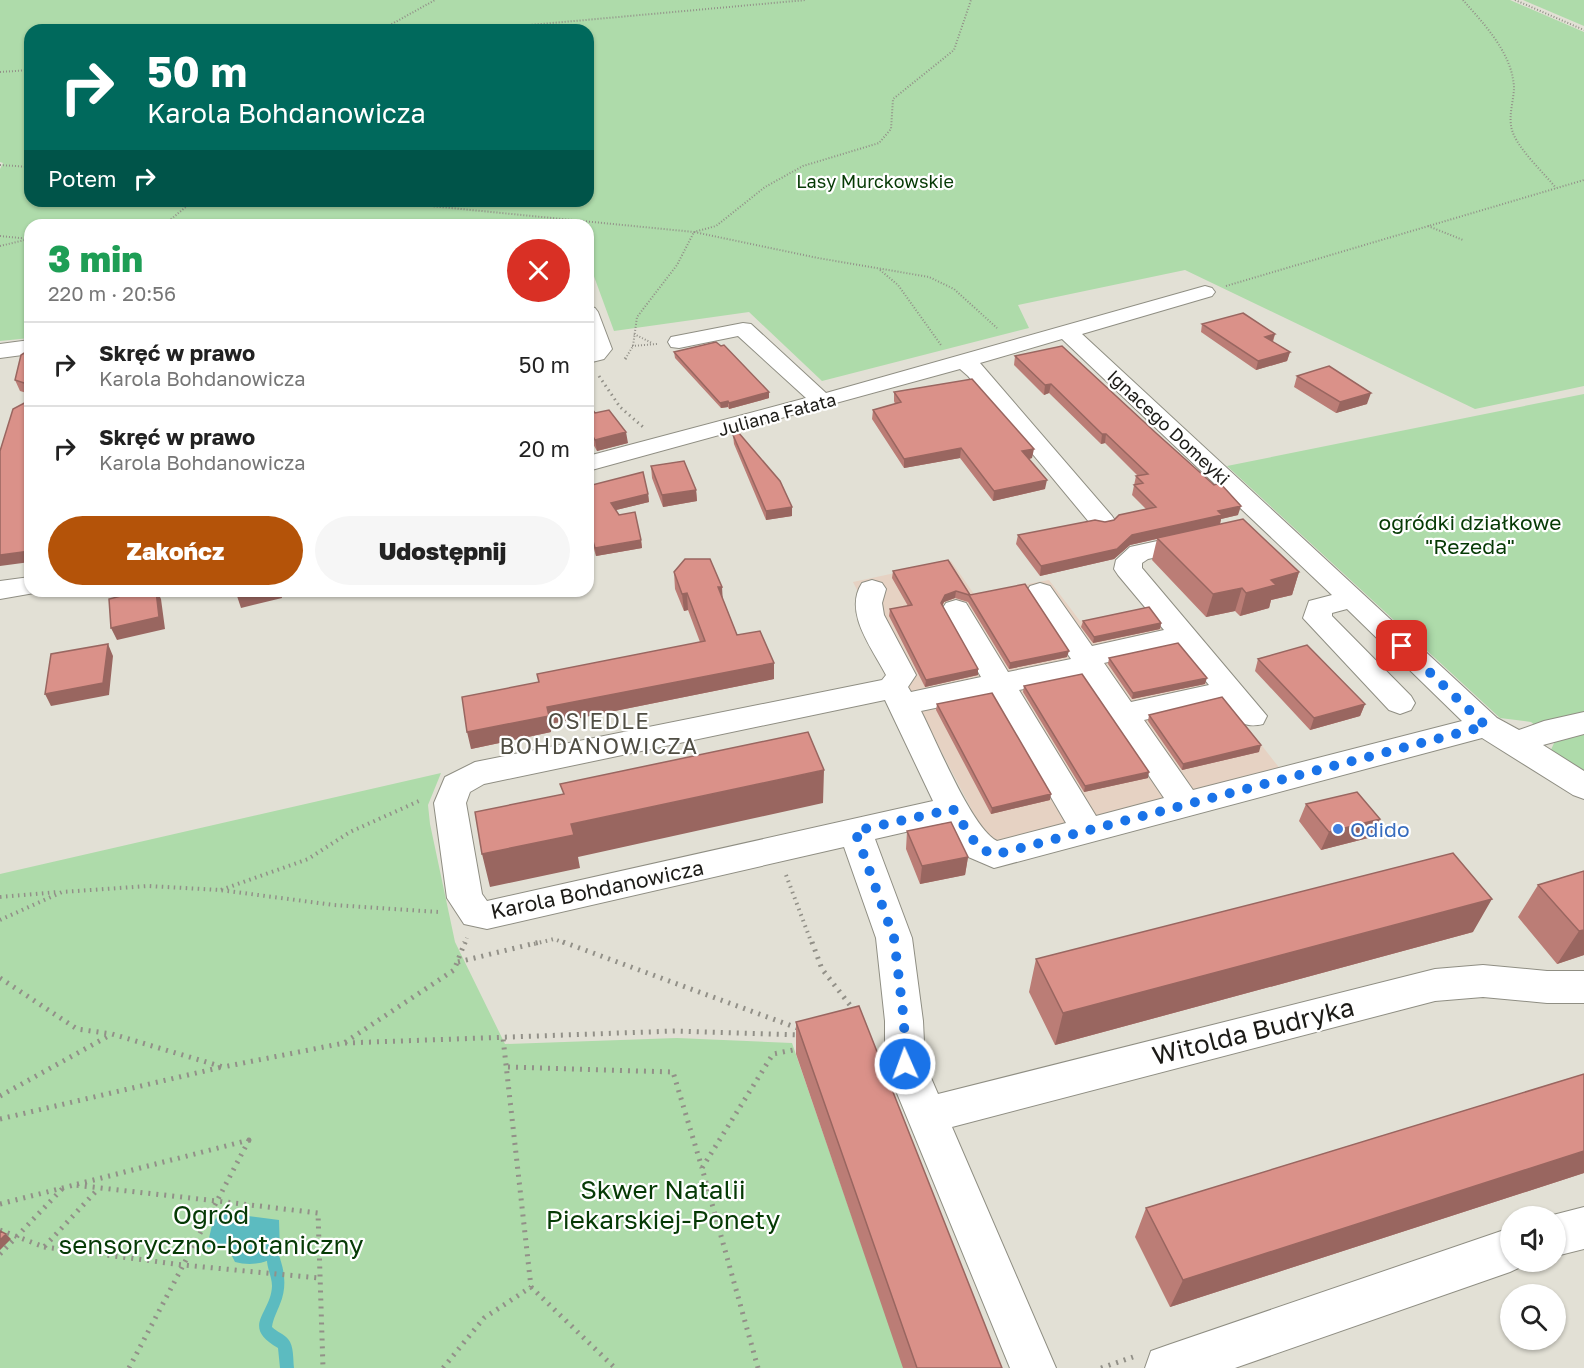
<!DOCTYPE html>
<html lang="pl">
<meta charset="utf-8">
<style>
:root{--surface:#fff;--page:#f6f6f6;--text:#222;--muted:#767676;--line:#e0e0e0;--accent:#b45309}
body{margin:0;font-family:"Golos Text",sans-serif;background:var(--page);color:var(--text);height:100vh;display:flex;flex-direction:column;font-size:22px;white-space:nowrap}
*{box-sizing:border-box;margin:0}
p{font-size:20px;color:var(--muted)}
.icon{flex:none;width:33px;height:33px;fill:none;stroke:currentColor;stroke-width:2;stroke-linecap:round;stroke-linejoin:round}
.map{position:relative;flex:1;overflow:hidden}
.panel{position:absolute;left:24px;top:219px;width:570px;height:378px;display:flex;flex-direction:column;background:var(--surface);border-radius:18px;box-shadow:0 2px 4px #0004}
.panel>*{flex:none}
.guide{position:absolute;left:24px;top:24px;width:570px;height:183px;border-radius:18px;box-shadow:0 2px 4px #0004;background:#00695c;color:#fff;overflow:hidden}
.buttons{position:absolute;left:1500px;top:1206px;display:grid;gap:12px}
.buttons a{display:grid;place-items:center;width:66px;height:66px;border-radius:50%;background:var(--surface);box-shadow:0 2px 4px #0004;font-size:30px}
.pin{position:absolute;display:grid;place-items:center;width:51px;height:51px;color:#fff;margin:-26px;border-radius:12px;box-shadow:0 3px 9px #0006}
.me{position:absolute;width:66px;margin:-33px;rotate:358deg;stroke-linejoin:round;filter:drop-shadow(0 0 4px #0008)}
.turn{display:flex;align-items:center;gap:21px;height:126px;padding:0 24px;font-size:27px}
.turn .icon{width:78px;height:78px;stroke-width:2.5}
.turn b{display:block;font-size:42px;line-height:51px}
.then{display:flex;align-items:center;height:57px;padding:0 24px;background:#0003;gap:12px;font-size:22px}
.round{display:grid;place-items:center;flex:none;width:63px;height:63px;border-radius:32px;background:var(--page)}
.headline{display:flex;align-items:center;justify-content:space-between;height:102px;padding:0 24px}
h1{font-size:36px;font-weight:800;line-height:45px;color:#1e9e55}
.action{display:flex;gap:12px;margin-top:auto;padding:12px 24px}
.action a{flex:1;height:69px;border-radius:36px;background:var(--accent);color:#fff;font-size:24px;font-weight:800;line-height:69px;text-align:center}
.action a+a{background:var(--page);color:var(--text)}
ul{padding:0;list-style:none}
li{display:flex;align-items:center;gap:18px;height:84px;padding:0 24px;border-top:2px solid var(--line)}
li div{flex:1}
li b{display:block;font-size:22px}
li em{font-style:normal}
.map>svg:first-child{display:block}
</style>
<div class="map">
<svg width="1584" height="1368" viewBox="0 0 1584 1368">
<rect width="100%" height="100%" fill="#e2e0d5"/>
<path fill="#e6d2c3" d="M951,561L974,594L1049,580L1080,621L1153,607L1281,770L990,845L853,582Z"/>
<path fill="#aedbaa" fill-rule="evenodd" d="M0,0H1510L1584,32V386L1475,409L1185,270L1018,305L1029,328L822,381L749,312L614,331L588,260V225H30V338L0,341V169L3,163L0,162ZM30,30H588V201H30Z
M1523,0H1584V26Z
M1584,394V773L1550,752L1555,741L1531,722L1500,718L1227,466Z
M441,773L428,805L430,824L455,942L505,1044L677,1038L792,1043L904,1368H0V874Z"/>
<path fill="#5cbbc0" d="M224,1213L279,1220L280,1253C268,1264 250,1266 235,1262L229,1250L207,1247L212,1225L218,1215Z"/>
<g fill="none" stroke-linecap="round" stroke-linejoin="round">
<path fill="#5cbbc0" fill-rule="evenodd" d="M273,1251L278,1253C285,1271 287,1287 280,1304C277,1312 273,1319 272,1327C277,1332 284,1334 288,1339C294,1345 293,1360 294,1368H280L278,1348C240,1326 271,1314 272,1286C272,1275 264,1263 268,1253Z"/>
<g stroke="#8f8e83" stroke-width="2">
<path id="minor" d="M1205,286L1212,288L1215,292L1212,296L1082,334L1497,718L1519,730L1544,721L1584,712V734L1543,745L1584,771V799L1573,795L1482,738L994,868L966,856L945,823L875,839L912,938L923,1021L925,1064L938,1094L1435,969L1483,965L1547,971H1584V1003H1547L1483,997L1435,1001L952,1127L1056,1368H1010L885,1064V1021L876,938L844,847L487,929L464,924L447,898L434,803L445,777L475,762L882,680L886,675C872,648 843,612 862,583L872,580L882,583L886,589L882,603L884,615L916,675L908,687L911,692L981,677L942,609L946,603L956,600L966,603L1008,672L1071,659L1026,592L1030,586L1040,583L1050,586L1092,646L1164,630L1118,575L1114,569L1116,560L1130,547L1194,533L1203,535L1207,541L1203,547L1148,559L1142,563V568L1267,716L1263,724C1240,730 1235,716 1221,700L1209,705L1144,720L1193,790L1462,721L1347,609L1332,613V616L1411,696L1415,703L1411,710L1400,714L1389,710L1303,618L1309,601L1332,595L1062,339L980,363L1112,516L1116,522L1112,528L1103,530L1094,528L968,376L960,369L588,471V456L806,398L738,336L679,348L671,347L668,342L671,337L743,323L751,324L826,393ZM1177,646L1209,685L1131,702L1104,663ZM1082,677L1164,798L1096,816L1019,690ZM992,696L1066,823L997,841C972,829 935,738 921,711ZM885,700L933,801L487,901L482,894L466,803L470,792L484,784Z
M588,306L595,308L598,312L612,349L604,359L588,363Z
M30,340V354L0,358V344Z
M30,577V591L40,592L0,599V581Z
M1584,1207V1249L1556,1256V1216H1549Z
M1510,1228V1262H1527L1525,1265L1510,1272L1235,1368H1145L1151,1351L1168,1345Z"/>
</g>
<path stroke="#929088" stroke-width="2" stroke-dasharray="1 2" stroke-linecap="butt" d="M1463,0C1484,24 1512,53 1514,87C1514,101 1507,118 1513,133C1520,151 1544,173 1556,188
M1515,0L1584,30
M381,30L435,0
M475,30L806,0
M0,72L30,70
M0,165L30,167
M380,201L694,232L716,226L765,187L803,166L879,143L891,129L893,99L954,50L971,0
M164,225L193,201
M1428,226L1463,240
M0,236L30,239
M0,246L25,240
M880,270L898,285L941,345
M1226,286L1584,180
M634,334L652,343
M632,346L657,344
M627,356L633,346L637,317L677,265L694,232L818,258L929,277L954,289L997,328"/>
<path stroke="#929088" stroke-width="3" stroke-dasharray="1.5 4" stroke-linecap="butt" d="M625,359L628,355
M599,376L620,407L643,427"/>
<path stroke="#929088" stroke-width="4" stroke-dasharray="1.5 4.5" stroke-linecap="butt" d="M786,875L812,944
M221,890L308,859L350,832L419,801
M0,897L58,892
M0,920L62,892L148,886L220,890L334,905L439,912
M465,944L467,938
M534,944L554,939L567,944"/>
<path stroke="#929088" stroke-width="5" stroke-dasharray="2 6" stroke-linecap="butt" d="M563,942L800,1029
M812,942L822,969L853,1009
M458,962L540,942
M0,978L77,1029L112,1034L223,1067L344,1043L454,970L465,942
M345,1043L675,1031L800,1035
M508,1067L673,1072L702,1168
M0,1096L112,1034
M0,1119L222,1067
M249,1140L217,1201L74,1185Z
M0,1204L74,1185
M0,1230L44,1247L99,1188
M44,1247L183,1265L319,1278
M0,1254L63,1188
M531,1287L615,1368
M129,1368L217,1201L318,1213L323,1368
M443,1368L484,1318L531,1287L503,1038
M758,1368L702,1168L773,1054L798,1049
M1101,1368L1133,1357"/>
<use href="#minor" fill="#fff" fill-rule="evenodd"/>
</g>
<path fill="#bb7d76" d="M1202,324L1275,334L1273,342L1290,352L1287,361L1256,370L1201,332Z
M30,350V394L20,391L15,380Z
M674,352L769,398L729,409L728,407L721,408L675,358Z
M1015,356L1238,515L1221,519L1220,524L1299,572L1292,595L1271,600L1269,608L1240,616L1235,611L1206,617L1152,560L1157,539L1130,545L1114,559L1040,576L1016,544L1018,535L1105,522L1114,520L1146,509L1132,495L1136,476H1138L1105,443L1101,444L1049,393L1044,395L1014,365Z
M1297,376L1367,404L1336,413L1294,387Z
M894,392L1032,458L1029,459L1045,489L993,501L960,458L904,468L872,419L873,410L895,404L894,401Z
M595,413L628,443L597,451L593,444L588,445Z
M733,435L792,516L766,520L734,444Z
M651,466L696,490L697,501L663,507L652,478Z
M588,486L648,494L649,502L616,510L619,515L641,540L642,548L596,556L588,529Z
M893,571L970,595L1067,657L1009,669L968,602L955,598L944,602L942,606L978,675L925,687L889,616L890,609L908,606L892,578Z
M674,572L723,600L737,635L774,663V679L550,724L551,732L471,749L538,682L700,642L688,610L684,611L675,589Z
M1083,621L1161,623L1160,629L1093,643L1081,627Z
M1109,658L1205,684L1132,699L1108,664Z
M1258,659L1365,704L1360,716L1310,730L1255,671Z
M1024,686L1148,778L1084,792L1023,692Z
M937,704L1050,800L991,814L936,710Z
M1149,715L1259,752L1182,770L1148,721Z
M1306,804L1372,837L1321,850L1299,821Z
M907,831L968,857L965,875L920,884L906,849Z
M1584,871V955L1557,964L1518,917L1538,885Z
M1473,932L1055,1045L1029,992L1036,959Z
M796,1022L1002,1368H903L796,1054Z
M1584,1074V1173L1170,1307L1135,1237L1146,1208Z"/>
<path fill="#996660" d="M1275,334L1272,342L1265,337Z
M1290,352L1287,361L1256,370L1258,361Z
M1051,384L1049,393L1044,395L1045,385Z
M769,392V398L729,409V403Z
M1371,393L1367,404L1336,413L1340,402Z
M728,401V407L721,408L720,403Z
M626,432L628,443L597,451L595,440Z
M591,433L593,444L588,445V434Z
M1102,434H1106L1105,443L1101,444Z
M961,448L960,458L904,468V459Z
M1034,449L1032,458L1021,461L1022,451Z
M1047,480L1045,489L993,501L994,491Z
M696,490L697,501L663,507L662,495Z
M648,494L649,502L612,511L611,503Z
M1241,506L1238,515L1221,519L1220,524L1130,545L1114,559L1040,576L1041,566L1132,535L1218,511Z
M792,507V516L766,520V511Z
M641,540L642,548L596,556L595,548Z
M30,551V562L0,566V555Z
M1299,572L1292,595L1271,600L1269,608L1240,616L1246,593L1271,580Z
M718,587H722L723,603Z
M1242,588L1235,611L1206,617L1213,594Z
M156,591H157L161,599L165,629L117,640L111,628Z
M259,591H281L282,598L241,608L237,596Z
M956,591L955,598L944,602L940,610L941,603L945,595Z
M687,593L688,610L684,611L682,594Z
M1161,623L1160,629L1093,643L1094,637Z
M108,644L113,656L109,695L51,706L45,694Z
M1069,651L1067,657L1009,669L1010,663Z
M774,663V679L550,724L547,707Z
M978,669V675L925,687L926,680Z
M1207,678L1205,684L1132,699L1133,693Z
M1365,704L1360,716L1310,730L1314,718Z
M549,716L551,732L471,749L467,732Z
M1261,745L1259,752L1182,770L1183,764Z
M824,770L823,803L578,857L580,868L490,887L482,854L571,824Z
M1149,772L1148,778L1084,792L1085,786Z
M1051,794L1050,800L991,814L992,808Z
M1380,819L1372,837L1321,850L1329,832Z
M968,857L965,875L920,884L922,866Z
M1492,899L1473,932L1055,1045L1063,1013Z
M1584,930V955L1557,964L1579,931Z
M1584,1151V1173L1170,1307L1183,1280Z
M6,1234L11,1239L0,1250V1240Z"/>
<path fill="#da9189" stroke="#996660" stroke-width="1.5" d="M1243,313L1275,334L1265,337L1290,352L1258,361L1202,324Z
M716,342L721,346L724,345L769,392L729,403L728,401L720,403L674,352Z
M1062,346L1156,433L1214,485L1220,483L1241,506L1218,511L1222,515L1132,535L1117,549L1041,566L1018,535L1095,520L1105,522L1114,520L1119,515L1156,507L1134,485L1143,483L1136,476L1148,474L1106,434H1102L1051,384L1045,385L1015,356Z
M29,350H30V385L15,380L21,355Z
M1329,366L1371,393L1340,402L1297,376Z
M972,379L1034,449L1022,451L1047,480L994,491L961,448L904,459L873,410L901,402L894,392Z
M30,400V551L0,555V451L13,409Z
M592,409L595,413L609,410L626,432L595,440L591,433L588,434V410Z
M738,432L780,481L792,507L766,511L733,435Z
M684,461L696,490L662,495L651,466Z
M643,472L648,494L611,503L619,515L635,512L641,540L595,548L588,524V486Z
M1243,519L1299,572L1271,580L1276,585L1246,593L1242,588L1213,594L1157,538Z
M685,559H710L722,587H718L737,635L760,631L774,663L547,707L549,716L467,732L462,697L539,682L537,674L705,641L687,593L682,594L674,572Z
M948,560L970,595L1025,584L1069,651L1010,663L969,595L956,591L945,595L941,603L978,669L926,680L890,609L912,605L893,571Z
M141,591H156L159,617L111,628L109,599Z
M236,591H259L237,596Z
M1149,607L1161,623L1094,637L1083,621Z
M1178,643L1207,678L1133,693L1109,658Z
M108,644L103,683L45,694L51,654Z
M1307,645L1365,704L1314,718L1258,659Z
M1082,674L1149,772L1085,786L1024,686Z
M992,693L1051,794L992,808L937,704Z
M1222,697L1261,745L1183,764L1149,715Z
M808,732L824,770L571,824L574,835L482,854L475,812L564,794L560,784Z
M1357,792L1380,819L1329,832L1306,804Z
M951,822L968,857L922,866L907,831Z
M1453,853L1492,899L1063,1013L1036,959Z
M1584,871V930L1579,931L1538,885Z
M859,1006L1002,1368H917L796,1022Z
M1584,1074V1151L1183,1280L1146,1208Z
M0,1231L6,1234L0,1240Z"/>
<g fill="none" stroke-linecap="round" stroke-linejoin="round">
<path stroke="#1a73e8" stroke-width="10" stroke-dasharray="0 18" d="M905,1064L904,1021L894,938L855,831L953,809L978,847L994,855L1486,726L1402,646"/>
</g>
<circle fill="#3f7fe0" stroke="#fff" stroke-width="2" cx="1338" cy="829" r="6"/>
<g text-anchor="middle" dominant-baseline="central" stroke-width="4.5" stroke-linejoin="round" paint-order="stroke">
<g font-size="18" fill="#063a05" stroke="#fff">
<text x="875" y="181">Lasy Murckowskie</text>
</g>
<g font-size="18" fill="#1c1b17" stroke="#fff">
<text transform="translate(777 414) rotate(-15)">Juliana Fałata</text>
<text transform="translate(1169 427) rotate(43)">Ignacego Domeyki</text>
</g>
<g font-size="21" fill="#063a05" stroke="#fff">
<text x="1470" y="522">ogródki działkowe<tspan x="1470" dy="24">"Rezeda"</tspan></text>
</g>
<g font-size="21" fill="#366cbe" stroke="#fff" text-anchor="start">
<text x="1350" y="829">Odido</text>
</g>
<g font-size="21" fill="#1c1b17" stroke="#fff">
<text transform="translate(597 889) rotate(-12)">Karola Bohdanowicza</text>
</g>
<g font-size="22" letter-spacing="1.5" fill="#504e44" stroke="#fff">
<text x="599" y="720">OSIEDLE<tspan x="599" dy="25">BOHDANOWICZA</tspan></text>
</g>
<g font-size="26" fill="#1c1b17" stroke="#fff">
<text transform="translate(1253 1031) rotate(-14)">Witolda Budryka</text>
</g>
<g font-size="26" fill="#063a05" stroke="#fff">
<text x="663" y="1189">Skwer Natalii<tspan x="663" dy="30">Piekarskiej-Ponety</tspan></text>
<text x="211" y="1214">Ogród<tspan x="211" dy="30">sensoryczno-botaniczny</tspan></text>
</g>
</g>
</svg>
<div class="buttons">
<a><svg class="icon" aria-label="sound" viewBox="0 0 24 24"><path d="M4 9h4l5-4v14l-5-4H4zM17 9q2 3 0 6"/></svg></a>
<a><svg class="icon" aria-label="search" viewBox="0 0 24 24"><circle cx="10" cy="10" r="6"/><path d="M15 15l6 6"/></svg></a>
</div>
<div class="pin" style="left:1402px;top:646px;background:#d93025"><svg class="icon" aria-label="arrive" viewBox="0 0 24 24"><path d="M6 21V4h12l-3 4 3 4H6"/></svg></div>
<svg class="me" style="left:905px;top:1064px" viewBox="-20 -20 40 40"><circle r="17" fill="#1a73e8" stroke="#fff" stroke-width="3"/><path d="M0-11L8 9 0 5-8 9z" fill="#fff"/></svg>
<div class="guide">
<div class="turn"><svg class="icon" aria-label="right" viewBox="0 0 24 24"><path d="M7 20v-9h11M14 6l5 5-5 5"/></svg><div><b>50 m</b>Karola Bohdanowicza</div></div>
<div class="then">Potem<svg class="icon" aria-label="right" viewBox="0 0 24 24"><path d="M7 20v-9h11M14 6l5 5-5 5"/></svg></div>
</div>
<section class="panel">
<div class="headline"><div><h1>3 min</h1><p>220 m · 20:56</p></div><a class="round" style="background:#d93025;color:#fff"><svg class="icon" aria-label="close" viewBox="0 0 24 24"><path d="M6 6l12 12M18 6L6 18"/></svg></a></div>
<ul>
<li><svg class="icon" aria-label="right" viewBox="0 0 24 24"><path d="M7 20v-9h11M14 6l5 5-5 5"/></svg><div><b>Skręć w prawo</b><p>Karola Bohdanowicza</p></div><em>50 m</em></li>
<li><svg class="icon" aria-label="right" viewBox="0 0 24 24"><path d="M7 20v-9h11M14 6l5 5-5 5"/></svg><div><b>Skręć w prawo</b><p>Karola Bohdanowicza</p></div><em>20 m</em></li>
</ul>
<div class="action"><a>Zakończ</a><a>Udostępnij</a></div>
</section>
</div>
